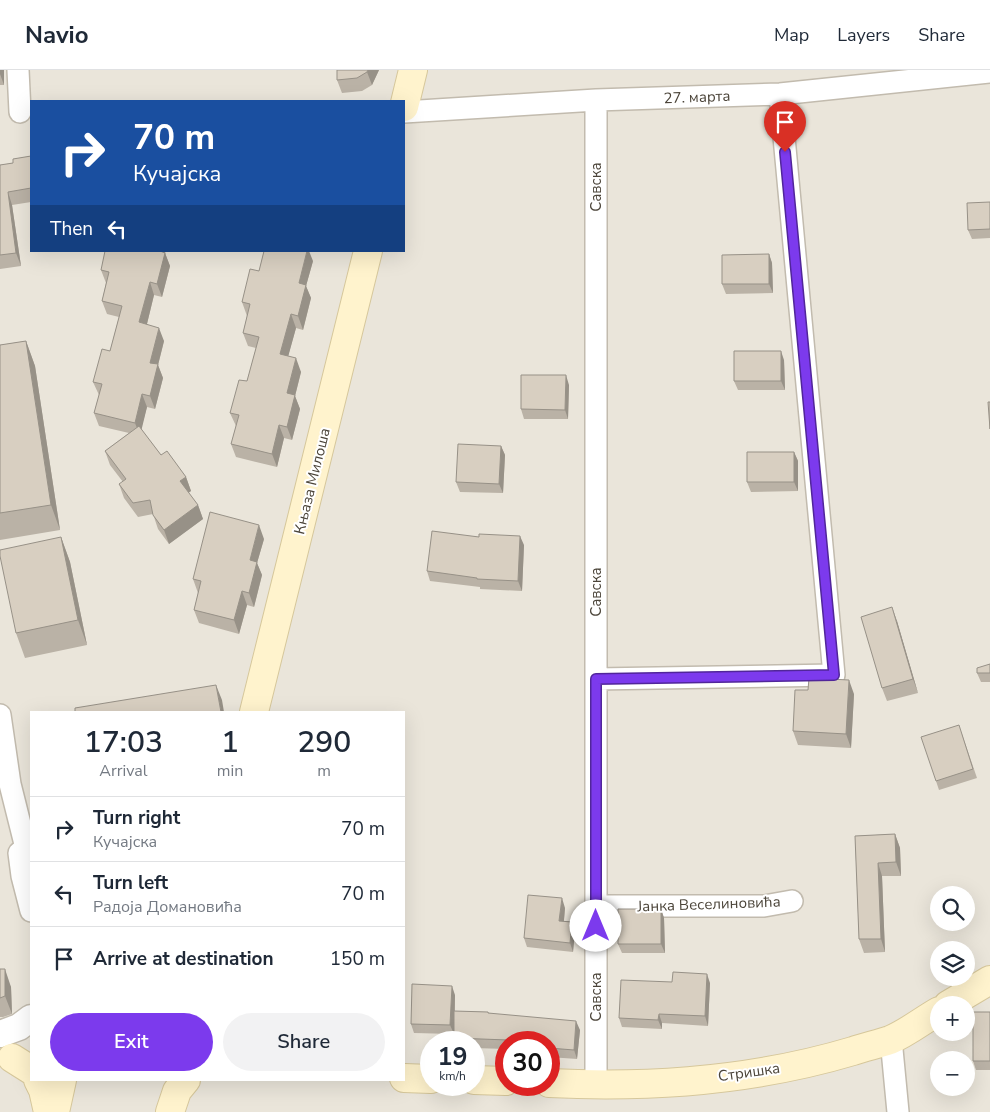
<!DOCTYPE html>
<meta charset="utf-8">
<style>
:root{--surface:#fff;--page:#f2f2f3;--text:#1f2937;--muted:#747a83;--line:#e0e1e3;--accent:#7c3aed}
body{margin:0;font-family:"Nunito Sans",sans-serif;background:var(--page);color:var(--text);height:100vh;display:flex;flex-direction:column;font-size:19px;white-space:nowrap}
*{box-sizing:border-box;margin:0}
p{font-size:16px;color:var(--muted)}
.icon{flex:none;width:28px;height:28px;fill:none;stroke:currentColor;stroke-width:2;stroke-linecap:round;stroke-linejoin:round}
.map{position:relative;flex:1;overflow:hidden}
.panel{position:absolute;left:30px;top:641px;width:375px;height:370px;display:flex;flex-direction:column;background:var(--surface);border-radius:0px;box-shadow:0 5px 20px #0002}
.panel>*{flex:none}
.top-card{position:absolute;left:30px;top:30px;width:375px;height:152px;border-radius:0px;box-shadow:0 5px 20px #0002;background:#1a4fa0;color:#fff;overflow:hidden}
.controls{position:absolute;left:930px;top:816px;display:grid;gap:10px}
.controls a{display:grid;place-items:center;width:45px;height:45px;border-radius:50%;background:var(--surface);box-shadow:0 5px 20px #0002;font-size:25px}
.speed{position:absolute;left:420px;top:961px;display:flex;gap:10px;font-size:25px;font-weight:700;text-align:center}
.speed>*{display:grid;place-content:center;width:65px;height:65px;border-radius:50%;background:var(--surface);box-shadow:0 5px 20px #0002;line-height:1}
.speed small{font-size:12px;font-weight:400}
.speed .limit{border:8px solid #d22;background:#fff;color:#111}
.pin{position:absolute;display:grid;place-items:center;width:42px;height:42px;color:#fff;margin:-51px -21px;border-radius:50% 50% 50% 0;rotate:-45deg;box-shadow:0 0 5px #0007}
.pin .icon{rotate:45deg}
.me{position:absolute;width:55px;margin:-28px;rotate:0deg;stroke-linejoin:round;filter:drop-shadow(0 0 4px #0008)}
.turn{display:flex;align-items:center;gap:18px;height:105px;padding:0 20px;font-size:22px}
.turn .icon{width:65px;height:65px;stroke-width:2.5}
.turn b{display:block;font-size:35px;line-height:42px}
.then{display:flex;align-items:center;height:48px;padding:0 20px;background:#0003;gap:10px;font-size:19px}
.eta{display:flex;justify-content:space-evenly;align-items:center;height:85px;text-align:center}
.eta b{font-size:30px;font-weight:600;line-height:35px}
.button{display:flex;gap:10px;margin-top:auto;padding:10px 20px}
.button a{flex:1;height:58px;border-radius:30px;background:var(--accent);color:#fff;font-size:20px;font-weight:600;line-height:58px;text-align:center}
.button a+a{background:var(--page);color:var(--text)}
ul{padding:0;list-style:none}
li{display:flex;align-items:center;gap:15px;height:65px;padding:0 20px;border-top:1px solid var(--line)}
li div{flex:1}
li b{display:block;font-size:19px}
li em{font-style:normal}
header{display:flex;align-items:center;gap:30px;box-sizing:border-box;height:70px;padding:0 25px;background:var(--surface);border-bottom:1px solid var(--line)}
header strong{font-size:24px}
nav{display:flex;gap:28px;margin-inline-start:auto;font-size:18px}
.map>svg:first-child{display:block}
</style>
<header>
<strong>Navio</strong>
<nav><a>Map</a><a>Layers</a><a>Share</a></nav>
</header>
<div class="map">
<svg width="990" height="1042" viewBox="0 0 990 1042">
<rect width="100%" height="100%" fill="#f6f3ec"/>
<path fill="#eae5da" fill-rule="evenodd" d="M0,0H990V1042H0ZM31,31H404V181H31ZM31,642H404V1010H31ZM939,825H966V852H939ZM939,880H966V908H939ZM939,935H966V962H939ZM431,972H474V1015H431ZM506,972H549V1015H506ZM939,990H966V1018H939Z"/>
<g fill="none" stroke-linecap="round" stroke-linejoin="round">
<g stroke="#c2bbae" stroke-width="24">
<path id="minor" d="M18,0L20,42
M404,42L596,30L780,24L990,2
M596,609L834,605L780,24
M0,645L10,714L31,798
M19,783L22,806L31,841
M596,836H764L792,831
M891,969L898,1042
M596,1015V30"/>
</g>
<g stroke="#c2bbae" stroke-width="29">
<path id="tertiary" d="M0,964L19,957L31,948"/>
</g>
<g stroke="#d6c79b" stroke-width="30">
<path id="secondary" d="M404,37L413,0
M254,642L368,181
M948,935L990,910
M12,988L31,1000
M404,1008L431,1009
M38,1010L43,1020L48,1042
M474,1010L506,1011
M549,1013C650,1018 756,1010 853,981C865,977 878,974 890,970C907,963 923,950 939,941
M55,1042L62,1010
M170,1042L177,1021L186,1010"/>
</g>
<use href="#minor" stroke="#fff" stroke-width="21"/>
<use href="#tertiary" stroke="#fff" stroke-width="26"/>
<use href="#secondary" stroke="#fff3cd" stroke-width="28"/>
</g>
<path fill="#bab2a6" d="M0,0H4V15H0Z
M337,0H379L372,15L362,21L342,23L337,10Z
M31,86V132L12,135L21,196L0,199V95L13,93Z
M990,132V168L972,169L968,160Z
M165,183L170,196L162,227L154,225L147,254L164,271L158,295L163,308L155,339L147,337L141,359L161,385L186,407L191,421L188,423L198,435L203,449L169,474L158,459L153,444L138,447L124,428L119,414L123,412L110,395L105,381L129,363L99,356L94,343L99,325L93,312L110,281L119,247L107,244L102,231L106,213L101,200Z
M769,184L772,193L773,223L726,224L722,214Z
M313,191L306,216L311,228L303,260L296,258L288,286L301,302L295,326L300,339L292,370L284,368L277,397L236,387L231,374L236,356L230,343L247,311L256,278L248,276L243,263L247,246L242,232Z
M26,271L35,296L60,460L0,470V275Z
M784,290L785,320H738L734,311Z
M569,315L568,349H524L521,339Z
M501,376L505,385L503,423L460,422L456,412Z
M794,382L798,391V421L751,422L747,412Z
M61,467L70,492L87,575L25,588L16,563Z
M264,469L257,493L262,505L254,537L247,535L239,564L199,553L194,540L198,523L193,509Z
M524,475L522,521L480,519V517L430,511L427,501Z
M897,551L918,623L887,631L882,618Z
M990,594V612H981L977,603Z
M854,624L851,678L798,675L793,661Z
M962,664L977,708L939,720L936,711Z
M895,764L900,778L901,806H882L885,882L864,883L859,869L855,766Z
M565,838L564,851L572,852L575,861L573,882L527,877L524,868Z
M661,839L664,848L665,883H622L618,874Z
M0,899L11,917L12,944L3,947H0Z
M672,912L710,913L708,956L662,953V959L622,957L619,948Z
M455,925V941L488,942L489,943L580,960L577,989L549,987V972H506V979L474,978V972H456L454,964L414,963L411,954Z
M990,942V1000H976L973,991Z"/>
<path fill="#979187" d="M0,0H4V15L0,4Z
M368,0H379L372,15L367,2Z
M8,122L12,135L21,196L16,183Z
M158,181H166L165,183L170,196L162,227L157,214Z
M307,181H309L313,191L306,216L311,228L303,260L298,246L299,213Z
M769,184L772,193L773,223L769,214Z
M150,212L154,225L144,266L139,252Z
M291,244L296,258L285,298L280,284Z
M159,258L164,271L158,295L163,308L155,339L150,326V293Z
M26,271L35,296L60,460L51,435Z
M781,281L784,290L785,320L781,311Z
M296,288L301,302L295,326L300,339L292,370L287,357V323Z
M566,305L569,315L568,349L565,340Z
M142,324L147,337L140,366L135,353Z
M279,355L284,368L277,397L272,384Z
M501,376L505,385L503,423L499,414Z
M794,382L798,391V421L794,412Z
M186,407L191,421L185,425L180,411Z
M198,435L203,449L169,474L164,460Z
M259,455L264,469L257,493L262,505L254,537L249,523L250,490Z
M520,466L524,475L522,521L518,511Z
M61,467L70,492L87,575L78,550Z
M242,521L247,535L239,564L234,550Z
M892,537L897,551L918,623L913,609Z
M849,610L854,624L851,678L846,664Z
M216,615L222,630L224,642H221Z
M895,764L900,778L901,806L896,792Z
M878,793L882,806L885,882L881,869Z
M562,828L565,838L563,860L559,851Z
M661,839L664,848L665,883L661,874Z
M572,852L575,861L573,882L570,873Z
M5,899L11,917L12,944L5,926Z
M707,904L710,913L708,956L705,946Z
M452,916L455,925L454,964L450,955Z
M659,944L662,953V959L658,950Z
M576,951L580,960L577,989L574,980Z"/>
<path fill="#d8cfc1" stroke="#979187" d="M337,0H368L367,2L357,8L337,10Z
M31,86V118L8,122L16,183L0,185V95L13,93V89Z
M990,132V159L968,160L967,133Z
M105,181H160L165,183L157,214L150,212L139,252L159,258L150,293L158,294L150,326L142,324L135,353L94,343L102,314L93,312L102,279L110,281L122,236L102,231L109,202L101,200Z
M264,181H307L299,213L306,215L298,246L291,244L280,284L296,288L287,323L295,325L287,357L279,355L272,384L231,374L239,345L230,343L239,310L247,311L259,267L243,263L250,234L242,232L250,199L259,201Z
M769,184V214H722V185Z
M26,271L51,435L0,443V275Z
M734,281H781V311H734Z
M521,305H566L565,340L521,339Z
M988,332H990V359Z
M139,356L161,385L167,381L186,407L180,411L198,435L164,460L153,445L150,430L133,433L119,414L126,409L105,381Z
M458,374L501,376L499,414L456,412Z
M747,382H794V412H747Z
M210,442L259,455L250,490L257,492L249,523L242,521L234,550L194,540L201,511L193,509Z
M432,461L479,467V464L520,466L518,511L477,509V508L427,501Z
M61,467L78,550L16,563L0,486V480Z
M892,537L913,609L882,618L861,547Z
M990,594V603H977V598Z
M809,608L849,610L846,664L793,661L795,620H808Z
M216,615L221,642H75V638Z
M959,655L973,699L936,711L921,667Z
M895,764L896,792L878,793L881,869H859L855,766Z
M528,825L562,828L559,851L572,852L570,873L524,868Z
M618,839H661V874H618Z
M0,899H5V926L0,928Z
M673,902L707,904L705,946L659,944L658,950L619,948L621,910L672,912Z
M412,914L452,916L450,955L411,954Z
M454,941L488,942V943L576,951L574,980L549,978V972H534L535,971L454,968Z
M973,942H990V991H973Z"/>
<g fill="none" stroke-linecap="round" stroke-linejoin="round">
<g stroke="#51269a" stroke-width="12">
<path id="route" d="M596,856V609L834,605L785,82"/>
</g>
<use href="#route" stroke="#7c3aed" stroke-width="9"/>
</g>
<g text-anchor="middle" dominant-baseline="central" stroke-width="4" stroke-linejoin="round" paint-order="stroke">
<g font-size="15" fill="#4b4439" stroke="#fff">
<text transform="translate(697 27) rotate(-2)">27. марта</text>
<text transform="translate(596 117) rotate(-90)">Савска</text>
<text transform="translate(312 411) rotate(-76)">Књаза Милоша</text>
<text transform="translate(596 522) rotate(-90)">Савска</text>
<text transform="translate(709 834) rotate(-2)">Јанка Веселиновића</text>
<text transform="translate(596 927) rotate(-90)">Савска</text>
<text transform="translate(749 1002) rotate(-8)">Стришка</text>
</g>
</g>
</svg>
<div class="controls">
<a><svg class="icon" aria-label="search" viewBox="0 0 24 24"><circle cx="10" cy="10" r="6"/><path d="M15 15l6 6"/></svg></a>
<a><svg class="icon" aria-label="layers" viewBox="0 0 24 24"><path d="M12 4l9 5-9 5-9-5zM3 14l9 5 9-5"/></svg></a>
<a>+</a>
<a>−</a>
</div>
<div class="speed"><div>19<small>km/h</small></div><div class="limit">30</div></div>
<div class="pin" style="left:785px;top:82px;background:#d93025"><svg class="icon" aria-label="arrive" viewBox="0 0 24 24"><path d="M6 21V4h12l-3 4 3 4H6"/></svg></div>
<svg class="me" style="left:596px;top:856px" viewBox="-20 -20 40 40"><circle r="19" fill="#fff"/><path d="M0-13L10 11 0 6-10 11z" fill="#7c3aed"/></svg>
<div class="top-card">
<div class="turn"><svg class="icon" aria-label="right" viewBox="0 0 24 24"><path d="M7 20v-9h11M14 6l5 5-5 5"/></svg><div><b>70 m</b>Кучајска</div></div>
<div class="then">Then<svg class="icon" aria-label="left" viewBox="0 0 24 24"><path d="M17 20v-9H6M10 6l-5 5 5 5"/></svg></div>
</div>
<section class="panel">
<div class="eta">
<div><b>17:03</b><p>Arrival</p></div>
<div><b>1</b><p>min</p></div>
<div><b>290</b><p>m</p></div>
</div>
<ul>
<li><svg class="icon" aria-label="right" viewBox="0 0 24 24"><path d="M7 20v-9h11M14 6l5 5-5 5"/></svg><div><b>Turn right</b><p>Кучајска</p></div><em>70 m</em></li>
<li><svg class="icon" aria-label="left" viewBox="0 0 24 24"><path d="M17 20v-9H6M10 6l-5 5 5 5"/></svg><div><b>Turn left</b><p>Радоја Домановића</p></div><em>70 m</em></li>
<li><svg class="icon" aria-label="arrive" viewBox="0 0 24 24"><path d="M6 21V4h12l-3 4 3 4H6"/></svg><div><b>Arrive at destination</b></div><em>150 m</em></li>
</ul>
<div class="button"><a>Exit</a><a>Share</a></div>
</section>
</div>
